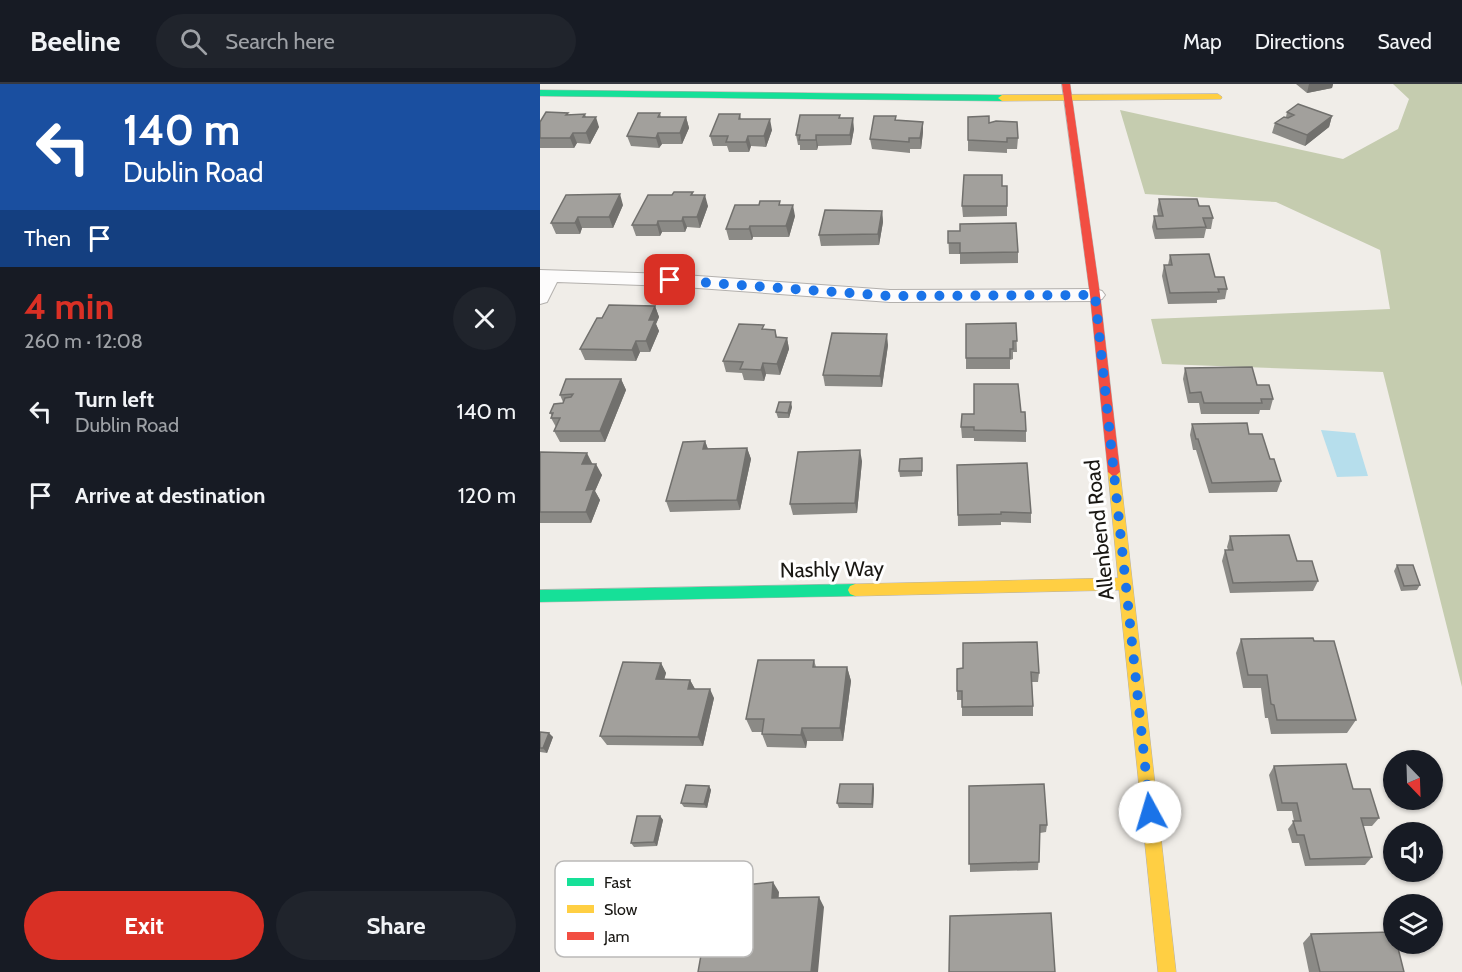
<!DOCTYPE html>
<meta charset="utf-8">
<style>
:root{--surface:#171b24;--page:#20242c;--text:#f1f3f6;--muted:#9ea1a6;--line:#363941;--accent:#d93025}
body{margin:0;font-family:Cabin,sans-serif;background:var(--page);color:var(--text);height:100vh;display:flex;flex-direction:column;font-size:22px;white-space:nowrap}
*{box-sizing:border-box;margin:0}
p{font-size:20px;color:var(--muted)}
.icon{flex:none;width:33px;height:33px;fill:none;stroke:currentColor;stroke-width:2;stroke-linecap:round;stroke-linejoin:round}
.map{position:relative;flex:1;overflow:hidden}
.sheet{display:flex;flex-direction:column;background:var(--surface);width:540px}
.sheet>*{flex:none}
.top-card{background:#1a4fa0;color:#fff;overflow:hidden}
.needle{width:39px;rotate:157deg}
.fabs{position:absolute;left:843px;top:666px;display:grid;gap:12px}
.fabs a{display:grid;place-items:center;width:60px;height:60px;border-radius:50%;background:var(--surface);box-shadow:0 2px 4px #0004;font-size:30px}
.pin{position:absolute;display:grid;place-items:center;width:51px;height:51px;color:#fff;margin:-26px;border-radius:12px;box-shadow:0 3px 9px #0006}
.me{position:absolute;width:66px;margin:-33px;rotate:354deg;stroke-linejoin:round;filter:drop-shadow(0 0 4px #0008)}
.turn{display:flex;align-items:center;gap:21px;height:126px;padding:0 24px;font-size:27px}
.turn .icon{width:78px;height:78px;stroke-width:2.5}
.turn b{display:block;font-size:42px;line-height:51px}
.then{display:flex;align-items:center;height:57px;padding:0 24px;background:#0003;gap:12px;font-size:22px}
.round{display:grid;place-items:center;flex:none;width:63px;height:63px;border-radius:32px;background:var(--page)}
.head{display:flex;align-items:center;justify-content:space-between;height:102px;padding:0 24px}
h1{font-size:36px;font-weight:800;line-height:45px;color:var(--accent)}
.button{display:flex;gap:12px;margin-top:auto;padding:12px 24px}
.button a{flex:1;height:69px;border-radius:36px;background:var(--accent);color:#fff;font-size:24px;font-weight:800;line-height:69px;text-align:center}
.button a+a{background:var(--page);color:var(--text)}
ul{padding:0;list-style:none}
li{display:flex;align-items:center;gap:18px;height:84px;padding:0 24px}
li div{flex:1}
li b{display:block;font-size:22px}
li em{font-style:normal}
header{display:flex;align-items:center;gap:36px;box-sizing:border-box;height:84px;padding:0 30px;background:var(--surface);border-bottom:2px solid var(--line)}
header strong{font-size:28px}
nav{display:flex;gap:33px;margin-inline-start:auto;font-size:21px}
.search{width:420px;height:54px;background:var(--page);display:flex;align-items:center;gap:15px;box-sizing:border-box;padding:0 21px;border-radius:33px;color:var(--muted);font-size:22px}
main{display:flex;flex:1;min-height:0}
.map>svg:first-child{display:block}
</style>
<header>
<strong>Beeline</strong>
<div class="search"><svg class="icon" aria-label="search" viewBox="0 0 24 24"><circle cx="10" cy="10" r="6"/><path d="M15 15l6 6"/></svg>Search here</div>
<nav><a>Map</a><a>Directions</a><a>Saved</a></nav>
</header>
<main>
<section class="sheet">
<div class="top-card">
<div class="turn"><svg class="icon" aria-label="left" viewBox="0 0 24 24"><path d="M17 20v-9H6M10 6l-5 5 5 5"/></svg><div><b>140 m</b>Dublin Road</div></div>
<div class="then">Then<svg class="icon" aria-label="arrive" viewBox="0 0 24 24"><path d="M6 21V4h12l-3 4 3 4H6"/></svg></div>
</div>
<div class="head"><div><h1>4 min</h1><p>260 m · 12:08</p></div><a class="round"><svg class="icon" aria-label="close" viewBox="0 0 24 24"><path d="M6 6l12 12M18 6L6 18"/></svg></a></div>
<ul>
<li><svg class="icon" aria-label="left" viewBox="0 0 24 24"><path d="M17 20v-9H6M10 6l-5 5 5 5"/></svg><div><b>Turn left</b><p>Dublin Road</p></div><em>140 m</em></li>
<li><svg class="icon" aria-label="arrive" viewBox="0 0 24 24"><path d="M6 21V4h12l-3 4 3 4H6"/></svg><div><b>Arrive at destination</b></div><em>120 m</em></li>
</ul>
<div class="button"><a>Exit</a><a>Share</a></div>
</section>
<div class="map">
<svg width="922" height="888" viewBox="0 0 922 888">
<rect width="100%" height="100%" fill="#f0ede8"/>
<path fill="#c5ccaf" d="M853,0H922V603L843,288L622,280L611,235L850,225L840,166L736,118L605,110L580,26L803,75L858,45L869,15Z"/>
<path fill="#b6deec" d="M781,346L815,349L828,392L797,393Z"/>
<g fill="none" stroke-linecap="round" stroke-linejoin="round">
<g stroke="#b3b0ad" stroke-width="2">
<path id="street" d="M0,186L130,190L350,206L555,205L562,207L565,211L562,215L555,217L350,218L130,202L17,198L7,218L0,220Z"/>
</g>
<g stroke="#b3b0ad" stroke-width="1">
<path id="fast" d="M0,6L462,11L466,14L462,17L0,12Z
M315,500L320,502L322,506L320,510L315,512L0,518V506Z"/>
</g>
<g stroke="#b3b0ad" stroke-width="1">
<path id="slow" d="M678,10L682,13L681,15L462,17L458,14L462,11Z
M574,383L580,388L636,888H618L579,506L315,512L310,510L308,506L310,502L315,500L578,494L568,388Z"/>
</g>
<g stroke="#b3b0ad" stroke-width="1">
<path id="jam" d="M522,0H530L560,211L580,388L574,393L568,388L550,211Z"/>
</g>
<use href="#street" fill="#fdfcfc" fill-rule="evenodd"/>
<use href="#fast" fill="#16e098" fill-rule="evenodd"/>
<use href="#slow" fill="#ffcf43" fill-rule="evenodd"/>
<use href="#jam" fill="#f24e42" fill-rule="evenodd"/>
</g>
<path fill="#8b8a86" d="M756,0H793L792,4L767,9Z
M747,28L792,32L789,43L765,62L732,49L735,39L746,33Z
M120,29L121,33H146L149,44L142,60H122L119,64L91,62L87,52Z
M45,30L46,33L59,43L50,60L37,59L34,64H0V38L29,31Z
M200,30L201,35L232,46L226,63L211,62L209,68H189L187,62H173L170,52Z
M300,31V34L314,45L311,61L278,62L277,66H260V61H258L256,51Z
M428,33L449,39L478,54L477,65H467V69L428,67Z
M356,36L383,38V48L381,65H370V69L332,65L330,55Z
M462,102H467V132L423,133L422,122Z
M154,111L168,122L160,144L147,143L145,148H122L120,152H96L92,141Z
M619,115L659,122L673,134L671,145H666L664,154L615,155L612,143L614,132H618L617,126Z
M83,121L73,144H42L40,150H16L11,139Z
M241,121L255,132L249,153H213L212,156H189L186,145Z
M342,127L343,138L339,161L281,162L279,151Z
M408,147L478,168V179L420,180V170H409Z
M630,171L675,193L687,205L685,215L677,216V219L628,220L622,192L624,181H628Z
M115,222L119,233L116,240L119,247L110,268H100L96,277L45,276L40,265L62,234Z
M476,239L477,268H473V275L470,276V285H426V274Z
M225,245L235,246L237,253L247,254L249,265L240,291L226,290L224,297L204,296L202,289L186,288L183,277Z
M348,261L342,303L285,302L283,291Z
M645,284L717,301L733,315L730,326H720L719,330H661L659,319H648L643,295Z
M81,295L86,306L65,358H20L14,347L16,343L11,334L12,332L10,329L23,319V318L20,311Z
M252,323L249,334H238L236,328Z
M481,328L486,347V358L434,357V354H422L421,343Z
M652,340L709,350L730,375L741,397L737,408L669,409L656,366H653L650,351Z
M165,357L168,365L207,364L211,375L200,426L130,428L126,417Z
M0,368L52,379L62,391L55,407L60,416L51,439H0Z
M382,374V392L360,393L359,387Z
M322,377L317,429L253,431L250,420Z
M417,381L491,429V439L461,438V441L418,442Z
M690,452L757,477L778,497L773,507L690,509L682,477L685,466H688L687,463Z
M857,481L880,501L877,506L861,507L854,487Z
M701,555L816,636L807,649L731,650L728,634H725L721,604H703L696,569Z
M274,576L276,583H307L311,597L303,657H267L266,664L227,663L222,650V648H212L206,635Z
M121,579L126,589L124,595L150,596L155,605L174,614L163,662L67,661L60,652Z
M417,585L499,589L498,598H492L493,622V632H422V616H417Z
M0,648L13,653L7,669L0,668Z
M734,682L813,705L839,734L832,742H823L832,773L825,781L765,782L759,759H752L748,745L754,737L752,727H737L729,691Z
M169,702L171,706L167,724L144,723L141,719Z
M429,702L507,741L506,748L500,749L498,786L430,788Z
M334,704L333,724H299L297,719Z
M120,732L123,736L117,762L94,763L91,759Z
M771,850L864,888H769L763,859Z"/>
<path fill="#71706d" d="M769,0H793L792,4L767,9Z
M792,32L789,43L765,62L767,51Z
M56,33L59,43L50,60L46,49Z
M146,33L149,44L142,60L140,49Z
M313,34L314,45L311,61L310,51Z
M230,35L232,46L226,63L224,52Z
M383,38V48L381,65L380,54Z
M33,49L37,59L34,64L30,54Z
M118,49L122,60L119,64L116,54Z
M276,51L278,62L277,66L276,56Z
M208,52L211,62L209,68L206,58Z
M80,110L83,121L73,144L69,133Z
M165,111L168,122L160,144L157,133Z
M253,121L255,132L249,153L246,142Z
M342,127L343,138L339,161L338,150Z
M38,133L42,144L40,150L35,139Z
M143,133L147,143L145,148L142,137Z
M118,137L122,148L120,152L117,141Z
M210,142L213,153L212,156L209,145Z
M115,222L119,233L116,240L119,247L110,268L106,257L109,236Z
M347,250L348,261L342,303L340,292Z
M247,254L249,265L240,291L237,280Z
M96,257L100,268L96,277L92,266Z
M223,279L226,290L224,297L221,286Z
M81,295L86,306L65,358L60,347Z
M251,318L252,323L249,334L248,329Z
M165,357L169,368L163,365Z
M207,364L211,375L200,426L197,416Z
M320,366L322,377L317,429L315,419Z
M47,369L52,379L47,391L42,380Z
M56,380L62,391L55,407L60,416L51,439L46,428V406Z
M121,579L126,589L122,604L116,595Z
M307,583L311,597L303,657L300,644Z
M150,596L155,605H148Z
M170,605L174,614L163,662L158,653Z
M262,644L267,657L266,664L261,651Z
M9,649L13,653L7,669L3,664Z
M333,700L334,704L333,724L332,720Z
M169,702L171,706L167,724L164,720Z
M120,732L123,736L117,762L114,758Z
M233,798L239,808L238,824L232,814Z
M279,813L284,823L278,888H271Z"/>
<path fill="#a2a09c" stroke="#71706d" stroke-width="1.5" d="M758,20L792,32L767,51L735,39L744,33L748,34L754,31L747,28Z
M6,28L28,29L26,31L45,30L43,33H56L46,49H33L30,54H0V38Z
M98,29H120L118,33H146L140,49H118L116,54L87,52Z
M179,30H200L199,35H230L224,52H208L206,58H186L188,52H170Z
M260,31H300L299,34H313L310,51H276V56H259L260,51H256Z
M334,32H356L355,36L383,38L380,54H369V58L330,55Z
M449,32V39L456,37L477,38L478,54H467V58L428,56V33Z
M424,91H462V102H467V122H422Z
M134,108H153L151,111H165L157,133H143L142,137H118L117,141H92L108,111H132Z
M80,110L69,133H38L35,139H11L26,111Z
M619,115H657L659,122H669L673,134H663L666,143L617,145L614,132H623Z
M220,117H240L239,121H253L246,142H210L209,145H186L195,121H219Z
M285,126L342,127L338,150L279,151Z
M476,139L478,168L420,169V159H408V147H420V140Z
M669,170L675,193H684L687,205H678L679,208L630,209L624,181H632L630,171Z
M69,221L115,222L109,236H115L106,257H96L92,266L40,265L57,234H62Z
M476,239L477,257H473V265H470V274H426V240Z
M199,240L224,241L222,245L235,246L236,253L247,254L237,280L223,279L221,286L200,285L203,278L183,277Z
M292,249L347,250L340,292L283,291Z
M712,283L717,301H729L733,315H721L722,319H664L661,308L650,309L645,284Z
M26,295H81L60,347H14L20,334H11L13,329H10L14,320L23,319L25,314L31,313L33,310L20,311Z
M434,300H478L481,328H485L486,347L434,346V343H421L422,330H434Z
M239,318H251L248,329L236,328Z
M707,339L709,350H722L730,375H734L741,397L672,399L658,355H656L652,340Z
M165,357L163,365L207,364L197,416L126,417L143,358Z
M320,366L315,419L250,420L258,368Z
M0,368L47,369L42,380H56L46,406L54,405L46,428H0Z
M382,374V387H359L360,375Z
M487,379L491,429L461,428V430L418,431L417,381Z
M749,451L757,477H772L778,497L693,499L685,466H693L690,452Z
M857,481H873L880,501L864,502Z
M773,554L774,557H794L816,636H737L734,621L731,620L727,591H708L701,555Z
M497,558L499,589L491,588L493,622L422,623V607H417V585L423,584V559Z
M218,576H274L273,583H307L300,644H262L261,651L222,650L224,635H206Z
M83,578L121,579L116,595L150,596L148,605H170L158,653L60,652Z
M0,648L9,649L3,664H0Z
M806,680L813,705H830L839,734H821L832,773L770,775L764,751H757L753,737H761L757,719H742L734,682Z
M300,700H333L332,720L297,719Z
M504,700L507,741H500L499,778L429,780V702Z
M146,701L169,702L164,720L141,719Z
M97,732H120L114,758L91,759Z
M233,798L232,814L279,813L271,888H158L171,815H194L195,802Z
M511,829L515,888H409L410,832Z
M853,848L854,860H857L864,888H780L771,850Z"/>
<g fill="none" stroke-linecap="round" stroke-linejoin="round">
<path stroke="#1a73e8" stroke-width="10" stroke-dasharray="0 18" d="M130,196L350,212L555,211L610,728"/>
</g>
<g text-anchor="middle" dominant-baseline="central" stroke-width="6" stroke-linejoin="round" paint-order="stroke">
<g font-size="21" fill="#191713" stroke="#fff">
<text transform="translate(559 446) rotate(-96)">Allenbend Road</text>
<text transform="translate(292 485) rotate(-1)">Nashly Way</text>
</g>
</g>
<rect x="15" y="777" width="198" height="96" rx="9" fill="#fff" stroke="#bab9b8" stroke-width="1.5"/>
<rect x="27" y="794" width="27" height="8" fill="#16e098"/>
<rect x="27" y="821" width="27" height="8" fill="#ffcf43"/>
<rect x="27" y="848" width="27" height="8" fill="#f24e42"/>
<g font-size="16" fill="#191713">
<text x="64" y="804">Fast</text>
<text x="64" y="831">Slow</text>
<text x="64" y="858">Jam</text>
</g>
</svg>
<div class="fabs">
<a><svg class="needle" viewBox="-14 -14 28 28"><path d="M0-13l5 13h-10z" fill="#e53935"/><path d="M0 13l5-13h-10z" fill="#9ea1a6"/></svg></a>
<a><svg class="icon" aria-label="sound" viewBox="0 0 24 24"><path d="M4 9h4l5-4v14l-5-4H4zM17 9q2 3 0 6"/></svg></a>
<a><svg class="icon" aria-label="layers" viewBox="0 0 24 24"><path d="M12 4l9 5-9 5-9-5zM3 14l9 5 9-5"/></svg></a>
</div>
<div class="pin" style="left:130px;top:196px;background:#d93025"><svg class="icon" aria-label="arrive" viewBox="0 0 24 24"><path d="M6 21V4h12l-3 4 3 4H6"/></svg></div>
<svg class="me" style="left:610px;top:728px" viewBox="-20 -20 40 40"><circle r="19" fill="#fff"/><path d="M0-13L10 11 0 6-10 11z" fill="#1a73e8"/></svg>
</div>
</main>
